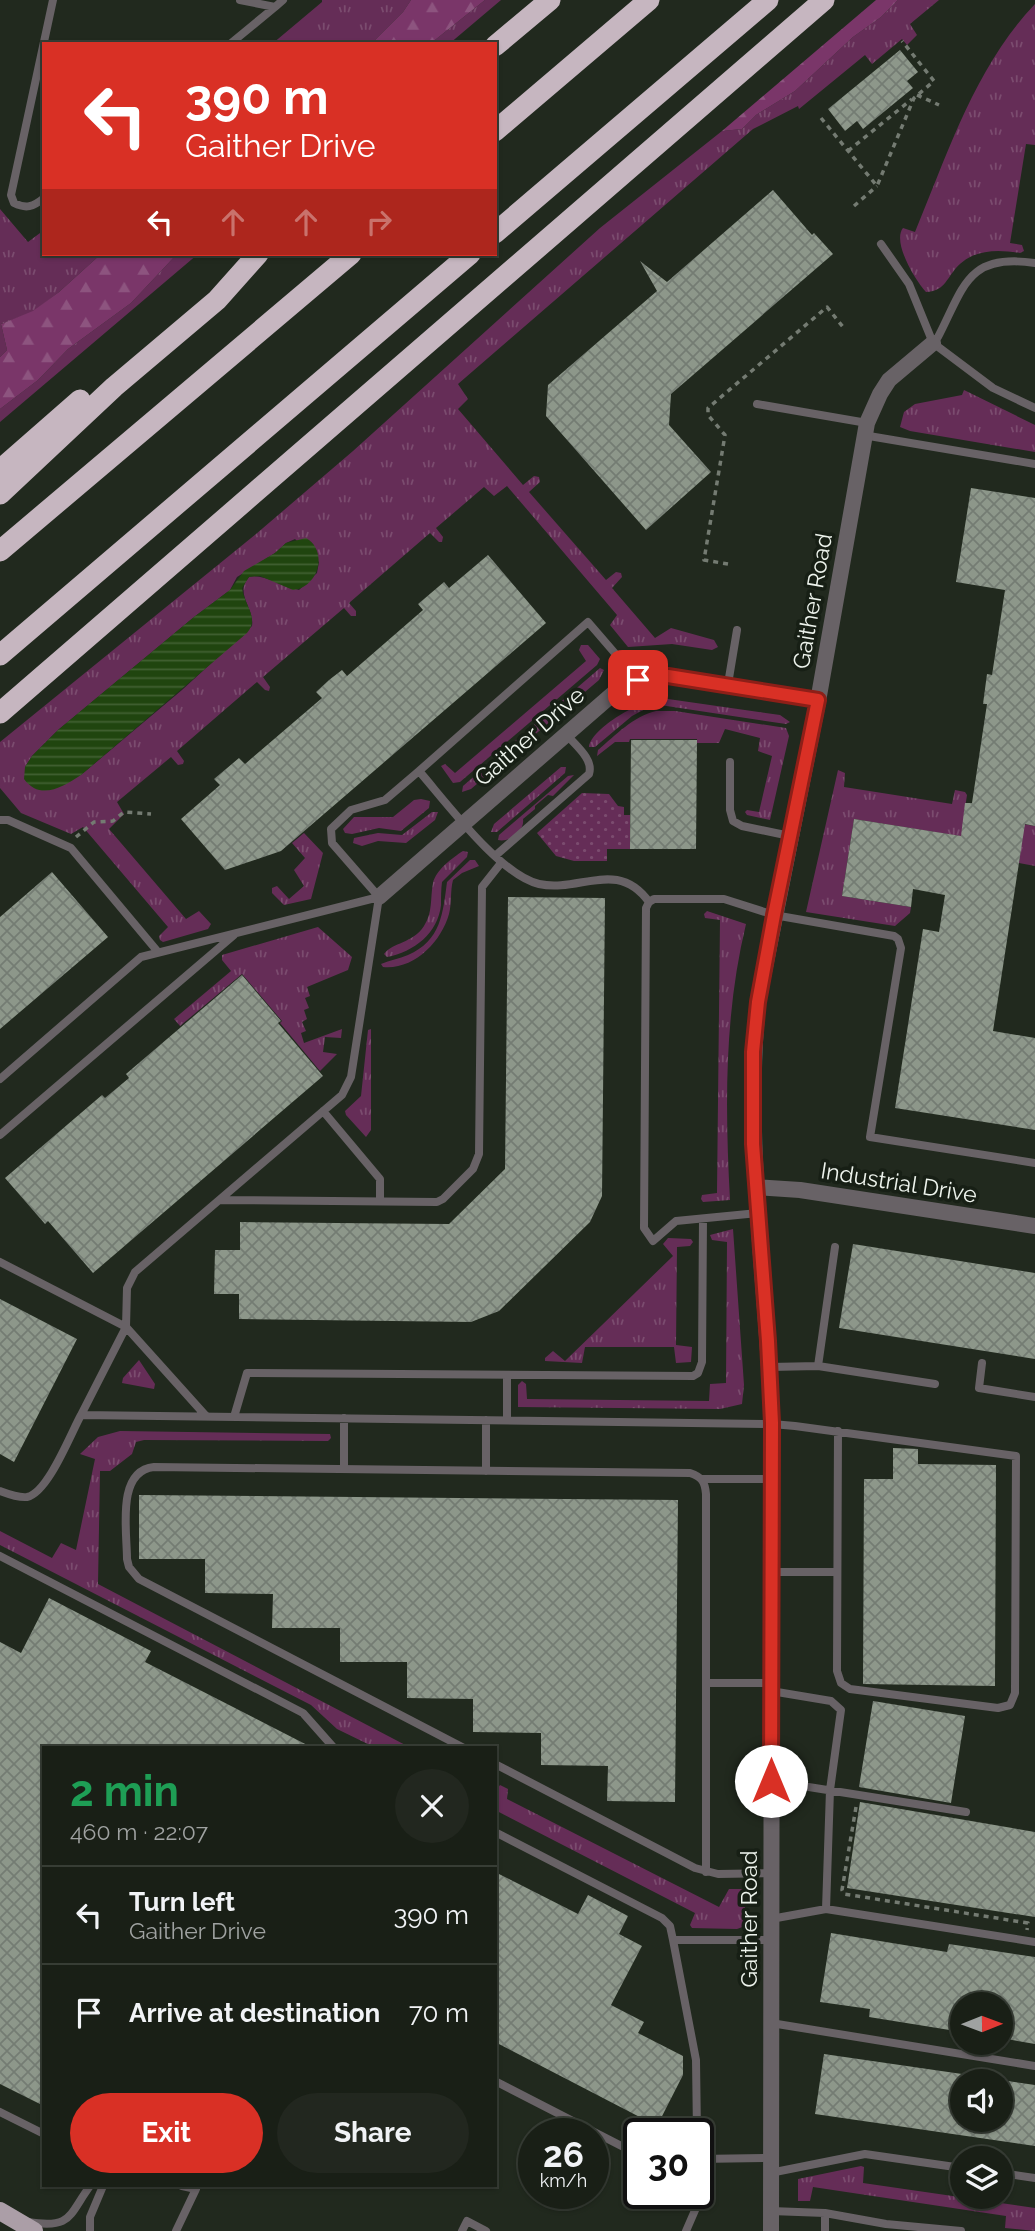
<!DOCTYPE html>
<meta charset="utf-8">
<style>
:root{--surface:#191f16;--page:#22271f;--text:#f1f3f6;--muted:#9fa2a1;--line:#373d35;--accent:#d93025}
body{margin:0;font-family:Raleway,sans-serif;background:var(--page);color:var(--text);height:100vh;display:flex;flex-direction:column;font-size:26px;white-space:nowrap}
*{box-sizing:border-box;margin:0}
p{font-size:23px;color:var(--muted)}
.icon{flex:none;width:38px;height:38px;fill:none;stroke:currentColor;stroke-width:2;stroke-linecap:round;stroke-linejoin:round}
.map{position:relative;flex:1;overflow:hidden}
.details{position:absolute;left:42px;top:1746px;width:455px;height:441px;display:flex;flex-direction:column;background:var(--surface);border-radius:0px;box-shadow:0 2px 5px #0004,0 0 0 2px var(--line)}
.details>*{flex:none}
.top-card{position:absolute;left:42px;top:42px;width:455px;height:214px;border-radius:0px;box-shadow:0 2px 5px #0004,0 0 0 2px var(--line);background:#d93025;color:#fff;overflow:hidden}
.needle{width:46px;rotate:89deg}
.buttons{position:absolute;left:950px;top:1992px;display:grid;gap:14px}
.buttons a{display:grid;place-items:center;width:63px;height:63px;border-radius:50%;background:var(--surface);box-shadow:0 2px 5px #0004,0 0 0 2px var(--line);font-size:35px}
.speed{position:absolute;left:518px;top:2118px;display:flex;gap:14px;font-size:35px;font-weight:700;text-align:center}
.speed>*{display:grid;place-content:center;width:91px;height:91px;border-radius:50%;background:var(--surface);box-shadow:0 2px 5px #0004,0 0 0 2px var(--line);line-height:1}
.speed small{font-size:18px;font-weight:400}
.speed .limit{border:4px solid #111;border-radius:10px;background:#fff;color:#111}
.pin{position:absolute;display:grid;place-items:center;width:60px;height:60px;color:#fff;margin:-30px;border-radius:14px;box-shadow:0 4px 10px #0006}
.me{position:absolute;width:77px;margin:-38px;rotate:0deg;stroke-linejoin:round;filter:drop-shadow(0 0 5px #0008)}
.turn{display:flex;align-items:center;gap:24px;height:147px;padding:0 28px;font-size:32px}
.turn .icon{width:91px;height:91px;stroke-width:2.5}
.turn b{display:block;font-size:49px;line-height:60px}
.lanes{display:flex;align-items:center;height:66px;padding:0 28px;background:#0003;justify-content:center;gap:35px;direction:ltr}
.lanes .off{opacity:.35}
.round{display:grid;place-items:center;flex:none;width:74px;height:74px;border-radius:37px;background:var(--page)}
.headline{display:flex;align-items:center;justify-content:space-between;height:119px;padding:0 28px}
h1{font-size:42px;font-weight:700;line-height:52px;color:#1e9e55}
.button{display:flex;gap:14px;margin-top:auto;padding:14px 28px}
.button a{flex:1;height:80px;border-radius:42px;background:var(--accent);color:#fff;font-size:28px;font-weight:700;line-height:80px;text-align:center}
.button a+a{background:var(--page);color:var(--text)}
ul{padding:0;list-style:none}
li{display:flex;align-items:center;gap:21px;height:98px;padding:0 28px;border-top:2px solid var(--line)}
li div{flex:1}
li b{display:block;font-size:26px}
li em{font-style:normal}
.map>svg:first-child{display:block}
</style>
<div class="map">
<svg width="1035" height="2231" viewBox="0 0 1035 2231">
<defs>
<pattern id="grass-tufts" width="24" height="20" patternUnits="userSpaceOnUse" patternTransform="scale(1.75)"><rect width="24" height="20" fill="#652d57"/><path d="M3 7l-1-3M5 7V3M7 7l1-3M15 17l-1-3M17 17v-4M19 17l1-3" fill="none" stroke="#7b4c6f"/></pattern>
<pattern id="forest-firs" width="22" height="20" patternUnits="userSpaceOnUse" patternTransform="scale(1.75)"><rect width="22" height="20" fill="#7a3669"/><path d="M5 1l3.5 6h-7zM16 11l3.5 6h-7z" fill="#8d547f"/></pattern>
<pattern id="park-dots" width="8" height="8" patternUnits="userSpaceOnUse" patternTransform="scale(1.75)"><rect width="8" height="8" fill="#652d57"/><path d="M2 2h.1M6 6h.1" fill="none" stroke="#7b4c6f" stroke-width="1.8" stroke-linecap="round"/></pattern>
<pattern id="water-rules" width="6" height="5" patternUnits="userSpaceOnUse" patternTransform="scale(1.75)"><rect width="6" height="5" fill="#20450f"/><path d="M0 2.5h6" fill="none" stroke="#416032"/></pattern>
<pattern id="building-cross-hatch" width="8" height="8" patternUnits="userSpaceOnUse" patternTransform="scale(1.75)"><rect width="8" height="8" fill="#8d978a"/><path d="M0 0l8 8M0 8l8-8" fill="none" stroke="#747c73"/></pattern>
</defs>
<rect width="100%" height="100%" fill="#21291e"/>
<path fill="url(#grass-tufts)" fill-rule="evenodd" d="M322,0H411L403,12L371,44H272L322,2Z
M485,0H501L449,44H430Z
M898,0H939L910,24L917,35L907,45L902,39L872,64L865,55L799,109L798,106L753,129L458,384L468,399L458,409L523,485L534,476L539,477L540,482L529,492L606,580L616,572L621,573L622,577L612,588L655,638L671,628L714,640L718,647L712,650L672,644L628,647L610,625L617,615L507,486L494,496L484,487L436,528L443,537L442,542H439L430,533L349,603L356,611V616H351L344,608L263,677L270,687L269,691L265,690L257,682L177,751L184,761L183,764L178,765L171,757L117,802L124,814L109,829L186,919L199,911L211,924L208,929L163,942L160,940L159,936L168,927L83,827L71,834L21,813L0,788V742L256,534L353,451L600,228L722,131L742,129L756,115L795,91L853,37L881,17ZM295,539L319,562L317,573L299,590C285,586 260,573 249,577C234,594 255,608 252,626L182,690L81,775L25,767L32,756L58,730L194,617L230,590L237,577L275,553L286,543Z
M1035,4V145L1026,144L1010,243L1022,245L1024,251L1020,253C997,249 973,249 956,268C946,280 944,291 926,292C915,280 892,242 903,228L915,232C948,153 975,67 1035,4Z
M0,209L28,242L44,230V254H101L59,292L33,312L1,324L7,350L0,357Z
M177,254H198L0,422V409L38,380L68,349L131,303Z
M964,390L1035,425V452L910,431L900,427L904,412L915,404L962,395Z
M581,645H588L600,659L597,665L460,782L453,783L441,766L445,764L455,773L586,661L579,650Z
M600,668L604,670L599,680L471,789L462,792L463,786Z
M661,698L780,715L790,722L786,724L660,705L645,709L632,716L595,747H589C592,727 642,700 661,698Z
M656,711H675L786,728L789,736L770,820L747,815L745,812L747,810L759,812L772,756L758,751L760,738L725,729L719,743H697V739H630L629,742H615L597,756L598,750C616,735 632,717 656,711Z
M561,767H566L565,773L497,832H491L494,824Z
M838,770L845,773L844,787L952,804L955,790L965,792L967,795L964,815L1035,826V866L1019,863L1021,846L854,819L842,896L911,907L910,913L895,926L806,912Z
M574,775L553,796L548,795L535,806V809L523,819C525,831 509,843 498,840L499,835L568,776Z
M421,799L430,801L429,808L401,831L379,828L352,834L345,833L343,829L354,817H393L414,800Z
M432,812H438L435,820L406,843L378,841L362,846L353,843L354,838L378,833L402,835Z
M304,833L323,853L311,899L284,905L272,893V888L277,886L289,899L304,886L294,870L305,858L292,843Z
M463,851L468,852L467,857L442,882C441,889 441,897 441,905C438,933 414,952 387,957L384,954C393,942 412,944 424,926C433,912 430,899 433,883C436,870 452,858 463,851Z
M470,860H475L479,866L462,873L453,880C450,891 452,903 449,914C441,942 414,970 383,967L381,964C390,960 399,959 408,955C441,941 443,913 447,882Z
M707,911L746,924C724,1015 725,1107 730,1200L703,1202L701,1199L702,1195L717,1193L720,920L705,918L704,914Z
M318,927L352,957L348,970L307,987L310,996L305,998L309,1008L304,1010L307,1019L302,1022L306,1031L301,1033L304,1043L342,1029L341,1038L325,1037L323,1052L337,1054L320,1071L280,1023L282,1021L242,974L180,1026L174,1019L231,971L222,960V955Z
M371,1029V1130L366,1137L346,1115L345,1111L361,1096L368,1030Z
M733,1229L744,1385L742,1404L720,1409L518,1407V1385L522,1381L526,1384L527,1399L709,1401L710,1384L726,1383L727,1242L712,1240L710,1235Z
M668,1238L691,1239L693,1242L690,1246L677,1247L676,1345L692,1347L691,1362L676,1363L674,1347H585L582,1363L545,1361V1358L553,1351L565,1361L673,1256L663,1244Z
M139,1360L155,1384L154,1389L122,1383L123,1378Z
M120,1431L330,1434L331,1438L328,1441L144,1440L136,1442L132,1454L110,1471H100L98,1584L411,1748H376L337,1729L311,1705L0,1545V1531L52,1558L61,1543L76,1550L95,1459L80,1454L98,1437Z
M500,1785L508,1789L507,1799L719,1907L729,1889H745V1926L737,1929L692,1928L690,1925L695,1913L495,1810V1792Z
M861,2166L864,2167L863,2183L1035,2208V2231L1005,2228L1006,2216L813,2187L810,2201H798V2179Z"/>
<path fill="url(#forest-firs)" d="M411,0H485L430,44H371L403,12Z
M876,0H898L881,17L853,37L795,91L756,115L742,129L722,131Z
M101,254H177L131,303L68,349L38,380L0,409V357L7,350L1,324L33,311L59,292Z"/>
<path fill="url(#park-dots)" d="M582,793L609,794L618,806L624,807V815H630V849H607V861H574L556,856L537,833Z"/>
<path fill="url(#water-rules)" d="M306,538C329,551 318,588 293,590L260,576L249,577L242,588C244,605 260,618 247,633L81,775C63,787 40,801 24,779L25,767L32,756L58,730L194,617L230,590L244,571L275,553L286,543Z"/>
<path fill="url(#building-cross-hatch)" d="M900,50L918,72L907,81L913,88L863,129L857,121L845,131L828,109Z
M773,190L812,235L814,233L833,254L671,394L669,425L711,472L646,530L546,416L548,385L657,291L640,261L667,282Z
M971,488L1035,498V826L1025,824L993,1031L1035,1038V1130L895,1108L923,929L939,932L945,895L913,889L911,907L842,896L854,819L961,836L965,803H972L987,704H983L987,674L992,675L1005,590L956,582Z
M488,555L546,623L281,851L225,870L181,819L220,785L214,779L239,758L245,764L322,698L316,692L329,680L342,670L347,676L423,610L418,604L444,582L449,588Z
M631,740H697L696,849H630Z
M52,872L108,937L0,1029V917Z
M508,897L605,898L602,1196L590,1222L499,1311L471,1322L239,1319V1294H214L215,1250H240V1222L449,1224L505,1169Z
M242,975L281,1021L278,1023L323,1076L93,1273L48,1221L45,1224L5,1178L102,1095L105,1098L129,1078L126,1074Z
M853,1244L1035,1273V1359L839,1328Z
M0,1299L77,1339L14,1462L0,1454Z
M893,1448L918,1449V1464L996,1465L995,1686L863,1684L864,1479H893Z
M139,1495L678,1500L675,1802L607,1801L608,1766L541,1765V1733L473,1732V1699L407,1698V1662H340V1628H272L273,1594L205,1593V1559H139Z
M49,1598L151,1651L145,1662L313,1748H44V2106L0,2084V1642L21,1653Z
M873,1701L965,1716L951,1803L859,1787Z
M860,1802L1035,1832V1917L847,1888Z
M495,1872L578,1914L588,1895L628,1916L619,1934L642,1946L611,2005L644,2022L638,2033L683,2056V2075L657,2126L495,2042Z
M831,1933L947,1952L949,1944L1035,1957V2044L1001,2038V2004H962V2032L869,2017L870,2009L820,2002Z
M824,2054L962,2074V2119H1001V2080L1035,2085V2146L815,2114Z"/>
<g fill="none" stroke-linecap="round" stroke-linejoin="round">
<path stroke="#747b72" stroke-width="3.5" stroke-dasharray="5 5" stroke-linecap="butt" d="M917,95L939,105
M821,118L877,186L914,98L934,81L902,41
M848,151L912,99
M854,206L877,186
M728,564L704,560L725,435L708,415V408L827,307L843,327
M76,837L94,822L113,821L124,812L151,814
M856,1807L842,1890L844,1894L1028,1923L1027,1930
M593,2162L598,2164L605,2151"/>
<path stroke="#686266" stroke-width="8" d="M240,0L275,7L283,0
M230,44L275,7
M44,198C33,207 26,209 14,203L11,195L53,0
M881,244L909,284L933,343L993,388L1035,408
M933,343L938,337C964,287 967,253 1035,263
M757,404L867,423
M863,435L1035,464
M638,680L588,622L419,771C446,802 500,875 539,884C580,893 617,858 649,902L654,899H724L774,915L894,936L898,939L901,948L870,1137L1035,1163
M728,684L737,630
M730,762V810L733,821L742,826L790,836
M0,820H8L71,848L158,952
M495,856L589,774C594,759 575,745 566,734
M649,902L646,908L644,1228L653,1241L676,1221L758,1213
M0,1079L141,957L379,897
M323,1111L380,1179V1201
M0,1135L234,935
M220,1200L437,1202L443,1199L473,1169L479,1154L482,887L501,863
M0,1262L126,1327L127,1288L135,1272L342,1095L351,1077L379,897L332,843L331,829L351,810L385,800L419,771
M982,1363L979,1388L1035,1397
M818,1366L835,1247
M770,1367L818,1366L935,1384
M206,1416L126,1327L81,1415L772,1424L795,1426L1016,1456L1015,1693L1010,1705L998,1708L850,1689L841,1683L837,1671L838,1431
M234,1417L247,1373L693,1376L698,1373L702,1362L703,1219
M507,1420V1376
M344,1469V1418
M486,1471V1420
M703,1479H772
M0,1491C8,1494 18,1498 27,1497C48,1493 71,1433 81,1415
M0,1556L303,1713L334,1748
M772,1572H837
M706,1683H771
M771,1691L831,1701L841,1710L830,1790L826,1909
M464,1748L139,1579L129,1567L127,1559C127,1531 116,1471 154,1467L690,1473C702,1477 705,1482 706,1494V1872
M495,1764L695,1868L718,1874L771,1873
M771,1781L966,1812
M495,1832L662,1918L670,1926L673,1940
M771,1919L826,1909L1035,1942
M771,2023L1035,2066
M495,2081L639,2155
M0,2112L44,2134
M697,2133L696,2060L673,1940H771
M698,2159L770,2158
M770,2173L865,2154L962,2168
M1001,2173L1035,2178
M771,2211L825,2213
M28,2222C72,2229 68,2216 90,2186
M90,2231V2217L103,2186
M176,2231L196,2189L182,2186
M462,2231L467,2221L486,2231
M686,2231L696,2208L697,2193
M825,2231V2213L886,2224L961,2231"/>
<path stroke="#686266" stroke-width="16" d="M379,897L622,686L638,680L668,676L818,700
M756,1187L800,1190L1035,1226
M771,2231L772,1424C767,1283 744,1143 758,1002L817,707L867,423L880,394L889,380L933,343"/>
<path stroke="#ab9ea7" stroke-width="18" d="M0,2211L34,2231"/>
<path stroke="#c6b6c0" stroke-width="21" d="M495,46L550,0
M495,131L649,0
M495,233L768,0
M0,470L80,400
M0,494L114,387L217,300L258,254
M0,551L351,254
M0,655L470,254
M0,713L824,0"/>
</g>
<g fill="none" stroke-linecap="round" stroke-linejoin="round">
<g stroke="#8d1f18" stroke-width="18">
<path id="route" d="M638,680L668,676L818,700L774,915L758,1002L753,1052V1144L768,1341L772,1423L771,1781"/>
</g>
<use href="#route" stroke="#d93025" stroke-width="12"/>
</g>
<g text-anchor="middle" dominant-baseline="central" stroke-width="7" stroke-linejoin="round" paint-order="stroke">
<g font-size="23" fill="#edf3ec" stroke="#171f15">
<text transform="translate(812 601) rotate(-80)">Gaither Road</text>
<text transform="translate(529 736) rotate(-41)">Gaither Drive</text>
<text transform="translate(899 1182) rotate(9)">Industrial Drive</text>
<text transform="translate(748 1919) rotate(-90)">Gaither Road</text>
</g>
</g>
</svg>
<div class="buttons">
<a><svg class="needle" viewBox="-14 -14 28 28"><path d="M0-13l5 13h-10z" fill="#e53935"/><path d="M0 13l5-13h-10z" fill="#9fa2a1"/></svg></a>
<a><svg class="icon" aria-label="sound" viewBox="0 0 24 24"><path d="M4 9h4l5-4v14l-5-4H4zM17 9q2 3 0 6"/></svg></a>
<a><svg class="icon" aria-label="layers" viewBox="0 0 24 24"><path d="M12 4l9 5-9 5-9-5zM3 14l9 5 9-5"/></svg></a>
</div>
<div class="speed"><div>26<small>km/h</small></div><div class="limit">30</div></div>
<div class="pin" style="left:638px;top:680px;background:#d93025"><svg class="icon" aria-label="arrive" viewBox="0 0 24 24"><path d="M6 21V4h12l-3 4 3 4H6"/></svg></div>
<svg class="me" style="left:771px;top:1781px" viewBox="-20 -20 40 40"><circle r="19" fill="#fff"/><path d="M0-13L10 11 0 6-10 11z" fill="#d93025"/></svg>
<div class="top-card">
<div class="turn"><svg class="icon" aria-label="left" viewBox="0 0 24 24"><path d="M17 20v-9H6M10 6l-5 5 5 5"/></svg><div><b>390 m</b>Gaither Drive</div></div>
<div class="lanes"><svg class="icon" aria-label="left" viewBox="0 0 24 24"><path d="M17 20v-9H6M10 6l-5 5 5 5"/></svg><svg class="icon off" aria-label="ahead" viewBox="0 0 24 24"><path d="M12 20V5M6 11l6-6 6 6"/></svg><svg class="icon off" aria-label="ahead" viewBox="0 0 24 24"><path d="M12 20V5M6 11l6-6 6 6"/></svg><svg class="icon off" aria-label="right" viewBox="0 0 24 24"><path d="M7 20v-9h11M14 6l5 5-5 5"/></svg></div>
</div>
<section class="details">
<div class="headline"><div><h1>2 min</h1><p>460 m · 22:07</p></div><a class="round"><svg class="icon" aria-label="close" viewBox="0 0 24 24"><path d="M6 6l12 12M18 6L6 18"/></svg></a></div>
<ul>
<li><svg class="icon" aria-label="left" viewBox="0 0 24 24"><path d="M17 20v-9H6M10 6l-5 5 5 5"/></svg><div><b>Turn left</b><p>Gaither Drive</p></div><em>390 m</em></li>
<li><svg class="icon" aria-label="arrive" viewBox="0 0 24 24"><path d="M6 21V4h12l-3 4 3 4H6"/></svg><div><b>Arrive at destination</b></div><em>70 m</em></li>
</ul>
<div class="button"><a>Exit</a><a>Share</a></div>
</section>
</div>
